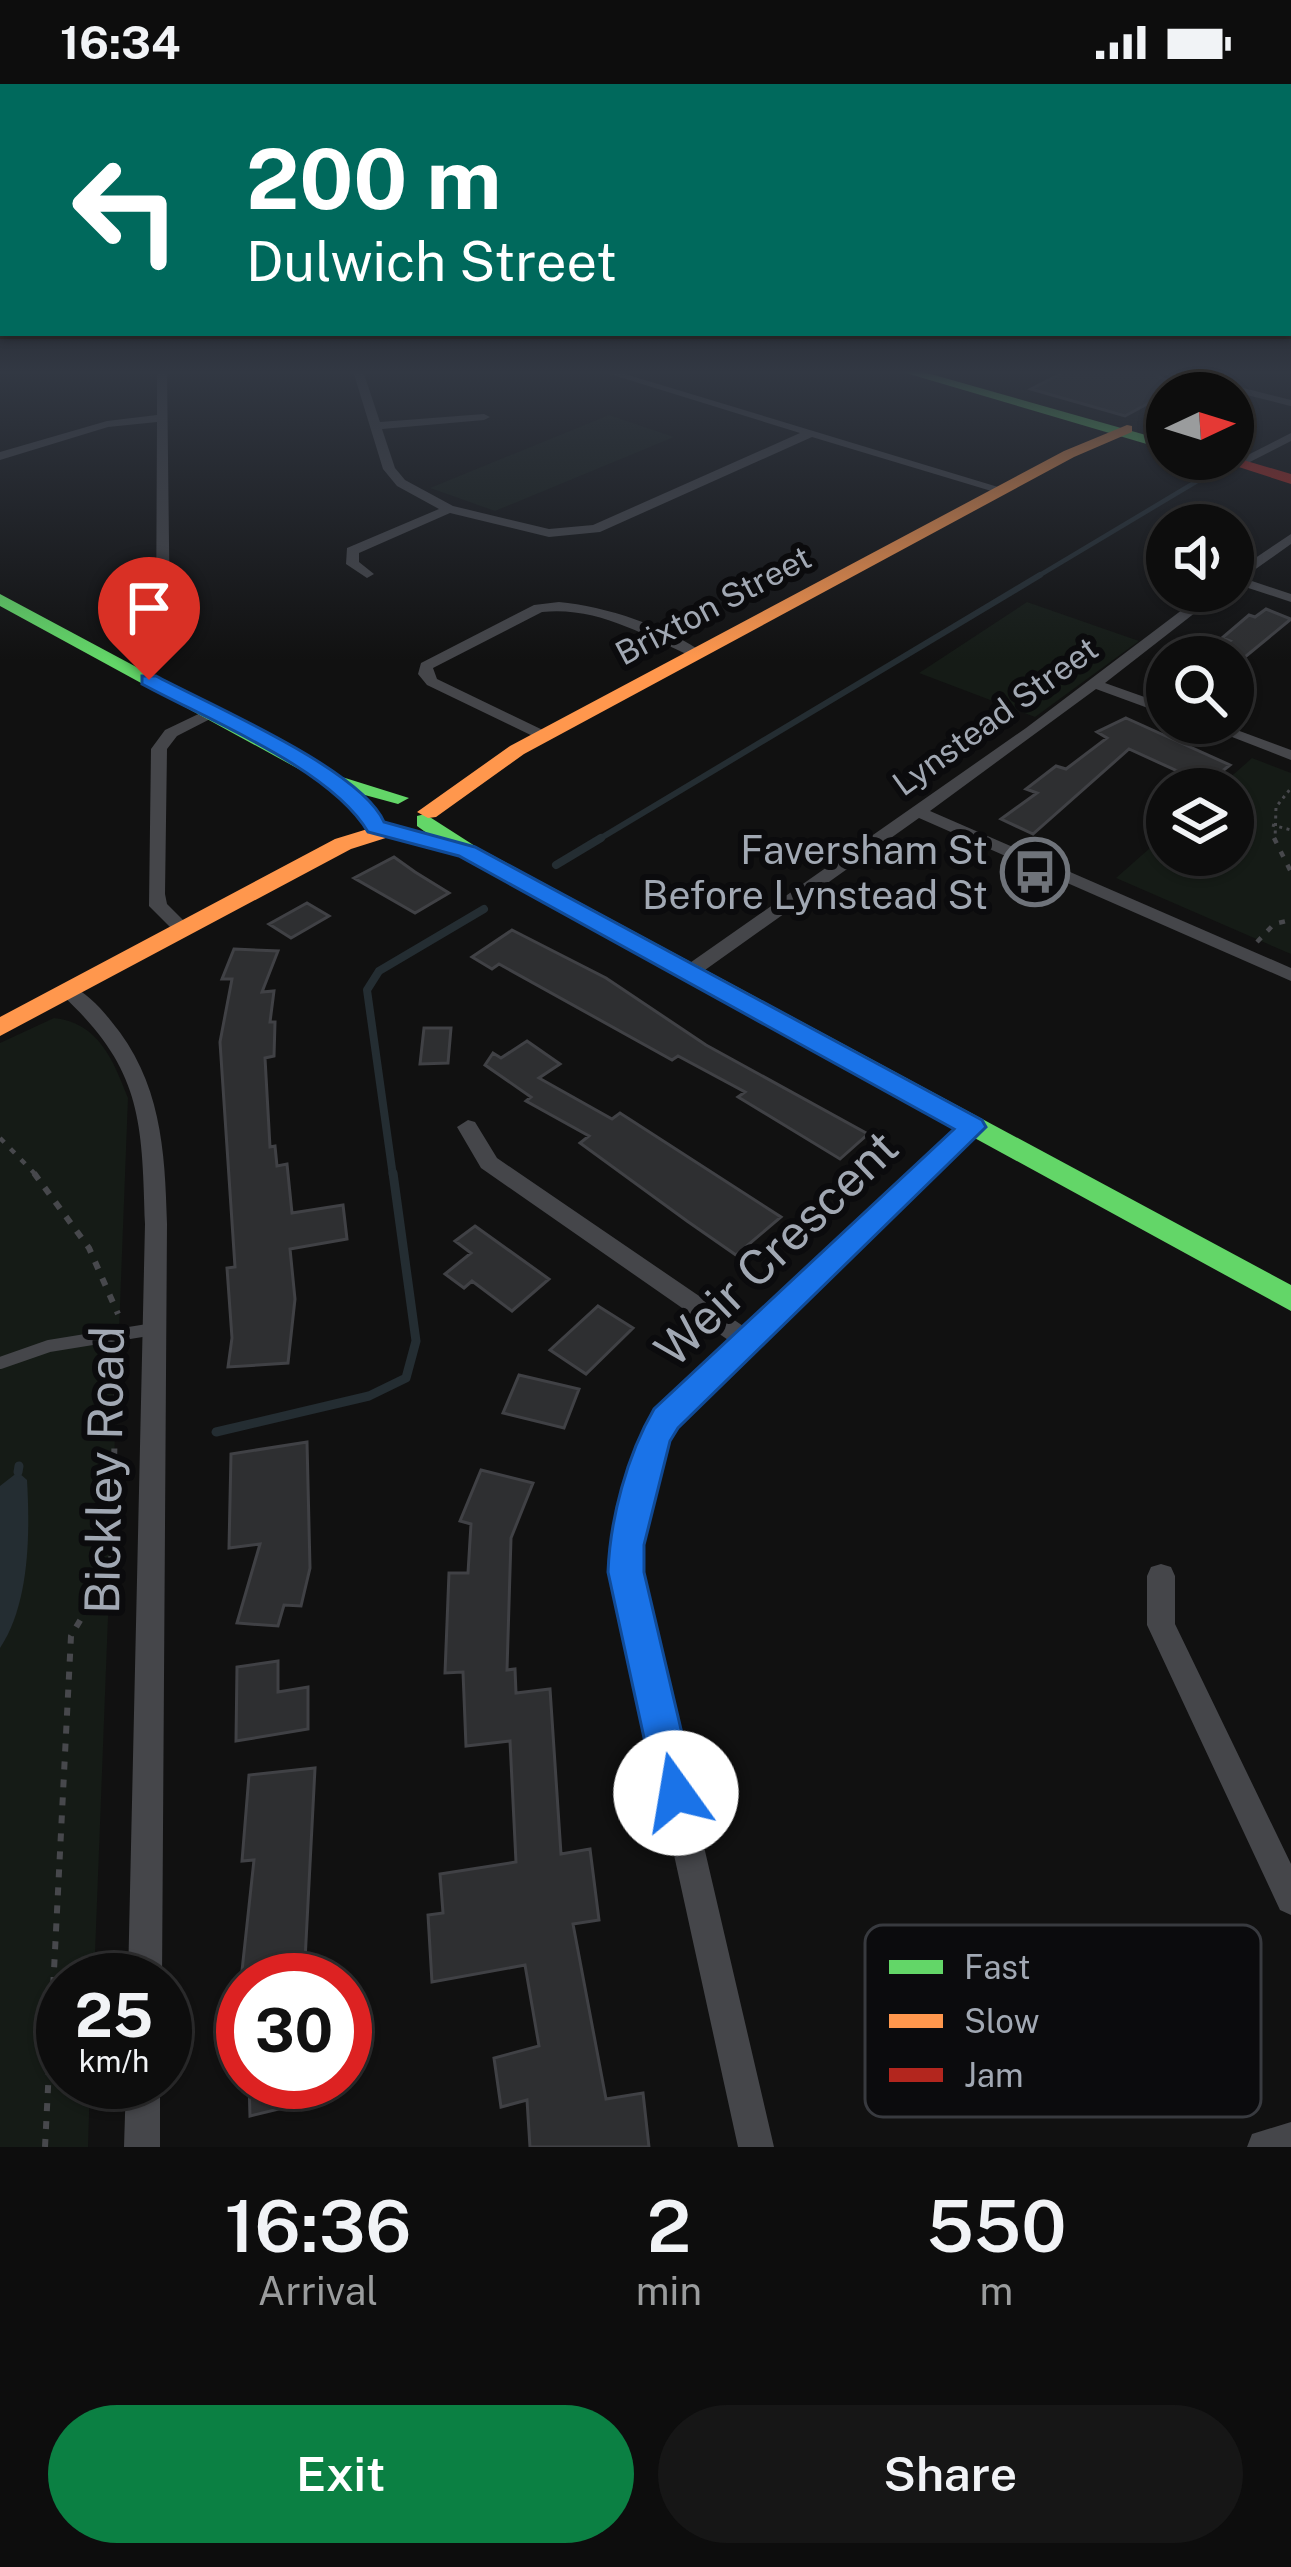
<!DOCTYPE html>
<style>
:root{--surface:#0d0d0d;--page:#161616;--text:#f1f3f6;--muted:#9a9c9d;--line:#2d2d2e;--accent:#0b8043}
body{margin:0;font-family:"Public Sans",sans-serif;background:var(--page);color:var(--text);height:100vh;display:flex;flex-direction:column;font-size:45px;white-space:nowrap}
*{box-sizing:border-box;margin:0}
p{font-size:39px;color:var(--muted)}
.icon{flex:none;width:66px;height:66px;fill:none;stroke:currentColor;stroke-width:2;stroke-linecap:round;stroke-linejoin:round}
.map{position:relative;height:2063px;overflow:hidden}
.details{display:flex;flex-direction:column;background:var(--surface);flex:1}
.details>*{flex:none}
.hud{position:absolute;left:0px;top:0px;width:1293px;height:252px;box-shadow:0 3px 9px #0004,0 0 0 3px var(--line);background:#00695c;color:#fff;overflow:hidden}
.needle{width:78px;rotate:86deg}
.tools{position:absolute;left:1146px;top:288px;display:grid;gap:24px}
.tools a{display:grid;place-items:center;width:108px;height:108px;border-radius:50%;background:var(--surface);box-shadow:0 3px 9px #0004,0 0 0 3px var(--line);font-size:60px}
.speed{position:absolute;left:36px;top:1869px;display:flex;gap:24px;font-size:60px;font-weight:700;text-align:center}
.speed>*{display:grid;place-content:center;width:156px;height:156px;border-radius:50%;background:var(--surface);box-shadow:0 3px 9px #0004,0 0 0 3px var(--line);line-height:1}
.speed small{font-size:30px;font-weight:400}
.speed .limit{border:18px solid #d22;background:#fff;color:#111}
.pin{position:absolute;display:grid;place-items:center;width:102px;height:102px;color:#fff;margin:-123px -51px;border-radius:50% 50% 50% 0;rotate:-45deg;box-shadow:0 0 12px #0007}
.pin .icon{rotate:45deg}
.me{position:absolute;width:132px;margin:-66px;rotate:347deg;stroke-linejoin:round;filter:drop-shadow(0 0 9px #0008)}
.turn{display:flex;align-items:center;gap:42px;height:252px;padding:0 48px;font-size:54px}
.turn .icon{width:156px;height:156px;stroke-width:2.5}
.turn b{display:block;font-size:84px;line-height:102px}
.eta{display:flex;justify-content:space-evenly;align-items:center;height:204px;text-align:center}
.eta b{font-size:72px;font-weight:600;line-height:84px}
.primary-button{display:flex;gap:24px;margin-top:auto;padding:24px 48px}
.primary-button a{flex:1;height:138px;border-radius:72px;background:var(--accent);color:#fff;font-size:48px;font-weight:600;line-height:138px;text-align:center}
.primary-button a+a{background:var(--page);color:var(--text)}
.status{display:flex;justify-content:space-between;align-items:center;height:84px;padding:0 60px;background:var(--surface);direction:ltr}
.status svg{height:33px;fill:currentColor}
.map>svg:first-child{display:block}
</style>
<div class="status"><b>16:34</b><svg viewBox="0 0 49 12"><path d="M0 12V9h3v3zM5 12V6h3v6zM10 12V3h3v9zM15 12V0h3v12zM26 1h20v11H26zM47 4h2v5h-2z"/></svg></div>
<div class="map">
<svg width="1291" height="2063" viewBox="0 0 1291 2063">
<rect width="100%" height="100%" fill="#111"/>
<path fill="#151b16" d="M609,331L674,353L495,427L430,404Z
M1027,518L1139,557L1035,633L919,589Z
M1252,674L1291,689V870L1116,794L1167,749V771H1233V705H1217Z
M54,934C99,939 113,976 128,1014L94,1896H63V1998H90L88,2063H0V959Z"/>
<path fill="#242d32" d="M18,1388L27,1396C30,1448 30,1519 0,1564V1402Z"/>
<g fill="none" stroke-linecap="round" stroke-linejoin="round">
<path stroke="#242d32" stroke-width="4.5" d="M1035,494L1209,390"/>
<path stroke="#242d32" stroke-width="6" d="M596,757L1040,491"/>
<path stroke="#242d32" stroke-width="8" d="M556,781L601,754
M393,1092L367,906L379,887L484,825"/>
<path stroke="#242d32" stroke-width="9" d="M216,1348L369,1312L406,1294L416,1257L393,1089
M18,1388L19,1382"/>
</g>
<path fill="#2e2f31" stroke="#404145" stroke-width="3" d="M1066,287H1156L1160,294L1184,300L1125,332L1031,305Z
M1266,525L1291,535L1245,573H1207L1230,557L1222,554L1249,531L1255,533Z
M1126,634L1230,681L1206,700L1129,665L1033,750L1001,735L1037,709L1026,705L1056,682L1066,685L1107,654L1097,648Z
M394,773L415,788L449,809L415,829L354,794Z
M307,819L329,832L291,854L269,840Z
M512,846L606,894L706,961L868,1050L840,1075L738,1013L745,1008L678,972L672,976L499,880L492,885L472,873Z
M234,865L278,867L262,908L274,907L270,938H275L274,972L265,974L270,1063L275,1062L277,1082L287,1080L292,1129L343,1121L347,1155L290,1165L295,1215L288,1279L228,1283L232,1254L227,1184L235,1183L220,958L232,895H222Z
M424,944H451L448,979L420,980Z
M527,957L560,980L539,994L612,1035L620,1029L781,1133L736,1171L687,1137L580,1059L589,1052L526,1017L531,1013L485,981L493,969L501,974Z
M475,1142L549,1195L512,1227L472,1197L464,1204L445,1190L471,1169L455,1157Z
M598,1222L633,1244L586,1290L550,1266Z
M519,1291L579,1305L564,1344L503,1329Z
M307,1358L310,1484L301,1522L284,1521L278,1542L237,1539L260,1460L229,1464L231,1370Z
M481,1386L533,1399L511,1454L507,1586L515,1585L516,1609L550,1605L561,1770L590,1765L599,1836L573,1840L606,2015L643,2009L649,2063H530L527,2016L501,2023L494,1974L539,1962L525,1881L432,1898L428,1831L443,1829L440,1790L516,1778L510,1657L466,1662L463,1588L445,1589L449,1489H468L471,1440L460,1437Z
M278,1577V1608L308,1603V1645L236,1657L237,1583Z
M315,1684L304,1896H241L254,1776L242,1777L249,1691Z
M249,1998H316V2016L250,2032Z"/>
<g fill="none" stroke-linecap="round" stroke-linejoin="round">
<path stroke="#47484c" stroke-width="3" stroke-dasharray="3 4.5" stroke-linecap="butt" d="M1272,741L1291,746
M1275,757L1276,723L1291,704"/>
<path stroke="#47484c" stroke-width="4.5" stroke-dasharray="6 9" stroke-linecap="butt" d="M1274,754L1291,788
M1257,858L1274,840L1291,836
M0,1054L37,1092"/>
<path stroke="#47484c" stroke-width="6" stroke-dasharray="8 10" stroke-linecap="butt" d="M34,1089L89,1164L118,1230
M45,2063L71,1552L111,1483L117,1272"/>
<path stroke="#45464a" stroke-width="6" d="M1163,287L1291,319"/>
<path stroke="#45464a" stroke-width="12" d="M0,1279L49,1262L154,1245"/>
<path fill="#45464a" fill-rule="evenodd" d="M157,287H167L170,545L158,564L153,565L146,561L156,545L157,338L108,343L0,376V368L107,337L157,331Z
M353,287H363L380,338L484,330L490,333L484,336L382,345L395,384L405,396L453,422L549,445L593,441L800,349L600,287H615L1008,406L998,409L812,353L600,448L549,453L450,429L359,469V478L374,490L367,494L346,480L347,464L439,425L397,402L383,385Z
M1291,349V357L1242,382L1232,379Z
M1291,450V460L1243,494L1291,510V518L1233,499V489Z
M1207,507H1223L1105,599L1167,621V631L1096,605L930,727L1291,884V897L919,734L698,891H684L682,887L684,883L1026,644Z
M559,518C605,522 668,543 705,570L693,573C644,551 597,522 542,528L433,584L437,595L549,649V655L543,657L427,601L418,590L421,579L534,521Z
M211,624L216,626V632L177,652L167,665L165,810L167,820L193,846L184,852L177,850L149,822L151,665L165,646Z
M1196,639H1218L1291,666V676Z
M69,901C85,907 100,923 111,937C161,997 165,1065 167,1140L162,1896H128L145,1140C142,1036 142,985 62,911L59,907L62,903Z
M468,1036L475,1038L497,1074L746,1244L966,1038L973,1036L984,1043L675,1342C651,1387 642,1438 640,1488L774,2063H738L612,1488C615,1440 627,1361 661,1324C682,1301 708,1280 731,1258L481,1084L457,1043Z
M1161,1480L1171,1483L1175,1492V1540L1291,1780V1831L1280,1826L1147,1541V1492L1151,1483Z
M126,1998H160V2063H124Z
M1291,2038V2063H1247L1252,2050Z"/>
<path fill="#63d668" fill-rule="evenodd" d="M899,287H920L1167,357V366Z
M0,510L342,693L409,714L398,720L328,701L0,522Z
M425,730L475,762L1291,1201V1227L459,772L417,742V732Z"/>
<path fill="#ff974d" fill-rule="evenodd" d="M1127,341L1132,342V348L1074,373L524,670L436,733L428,734L417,728L510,662L1064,367Z
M384,740L395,747L392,752L351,765L0,952V933L335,755Z"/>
<path fill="#b3261e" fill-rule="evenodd" d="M1233,373L1291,390V400L1214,375Z"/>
</g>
<linearGradient id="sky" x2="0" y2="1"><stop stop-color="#090909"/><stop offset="0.5" stop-color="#323843"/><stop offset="1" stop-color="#323843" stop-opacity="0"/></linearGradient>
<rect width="1291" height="576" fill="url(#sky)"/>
<path fill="#1a73e8" stroke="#114b97" stroke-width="3" d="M142,592H156C210,621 361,685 384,738L475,763L982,1036L986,1043L678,1344L670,1357L644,1461V1488L696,1709L690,1723L676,1729L662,1723L656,1709L608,1488C610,1435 627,1371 654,1325L954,1045L459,772L368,748C331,685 208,636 142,600Z"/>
<defs>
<g id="bus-ring" transform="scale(3.45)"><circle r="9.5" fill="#0b0b0d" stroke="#6f737a" stroke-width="1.5"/><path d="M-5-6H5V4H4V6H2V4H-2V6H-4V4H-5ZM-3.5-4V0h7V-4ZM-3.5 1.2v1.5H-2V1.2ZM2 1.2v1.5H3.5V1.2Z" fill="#6f737a"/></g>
</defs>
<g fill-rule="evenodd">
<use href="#bus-ring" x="1035" y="788"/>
</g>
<g text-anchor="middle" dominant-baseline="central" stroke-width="12" stroke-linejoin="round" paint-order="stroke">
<g font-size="33" fill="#a1a8b3" stroke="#0b0b0d">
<text transform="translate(713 521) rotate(-28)">Brixton Street</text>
<text transform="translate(995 632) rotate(-36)">Lynstead Street</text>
</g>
<g font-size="39" fill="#a1a8b3" stroke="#0b0b0d" text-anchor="end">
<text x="988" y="766">Faversham St<tspan x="988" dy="45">Before Lynstead St</tspan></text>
</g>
<g font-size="48" fill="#a1a8b3" stroke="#0b0b0d">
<text transform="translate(776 1164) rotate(-44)">Weir Crescent</text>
<text transform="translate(104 1386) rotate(-89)">Bickley Road</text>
</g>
</g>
<rect x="865" y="1841" width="396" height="192" rx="18" fill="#0b0b0d" stroke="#383a3f" stroke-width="3"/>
<rect x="889" y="1876" width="54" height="14" fill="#63d668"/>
<rect x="889" y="1930" width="54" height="14" fill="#ff974d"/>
<rect x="889" y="1984" width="54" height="14" fill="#b3261e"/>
<g font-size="33" fill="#a1a8b3">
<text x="964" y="1895">Fast</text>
<text x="964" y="1949">Slow</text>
<text x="964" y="2003">Jam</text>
</g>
</svg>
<div class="tools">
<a><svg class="needle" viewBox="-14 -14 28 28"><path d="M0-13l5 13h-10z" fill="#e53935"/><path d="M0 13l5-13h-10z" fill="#9a9c9d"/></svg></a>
<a><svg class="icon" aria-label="sound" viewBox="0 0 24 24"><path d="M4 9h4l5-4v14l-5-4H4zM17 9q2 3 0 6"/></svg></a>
<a><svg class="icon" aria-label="search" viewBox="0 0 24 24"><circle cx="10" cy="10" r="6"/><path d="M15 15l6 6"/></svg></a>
<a><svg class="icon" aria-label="layers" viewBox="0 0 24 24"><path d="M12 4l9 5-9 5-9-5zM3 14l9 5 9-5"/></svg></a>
</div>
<div class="speed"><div>25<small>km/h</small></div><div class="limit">30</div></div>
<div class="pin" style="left:149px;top:596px;background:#d93025"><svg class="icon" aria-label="arrive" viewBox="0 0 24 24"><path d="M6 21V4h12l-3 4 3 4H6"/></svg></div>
<svg class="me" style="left:676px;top:1709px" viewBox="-20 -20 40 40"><circle r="19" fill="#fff"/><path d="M0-13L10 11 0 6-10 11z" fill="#1a73e8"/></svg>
<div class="hud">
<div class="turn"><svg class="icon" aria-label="left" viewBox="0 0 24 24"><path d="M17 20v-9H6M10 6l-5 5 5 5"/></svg><div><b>200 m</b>Dulwich Street</div></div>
</div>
</div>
<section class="details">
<div class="eta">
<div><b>16:36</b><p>Arrival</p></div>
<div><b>2</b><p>min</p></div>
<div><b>550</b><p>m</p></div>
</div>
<div class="primary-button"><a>Exit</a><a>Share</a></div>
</section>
